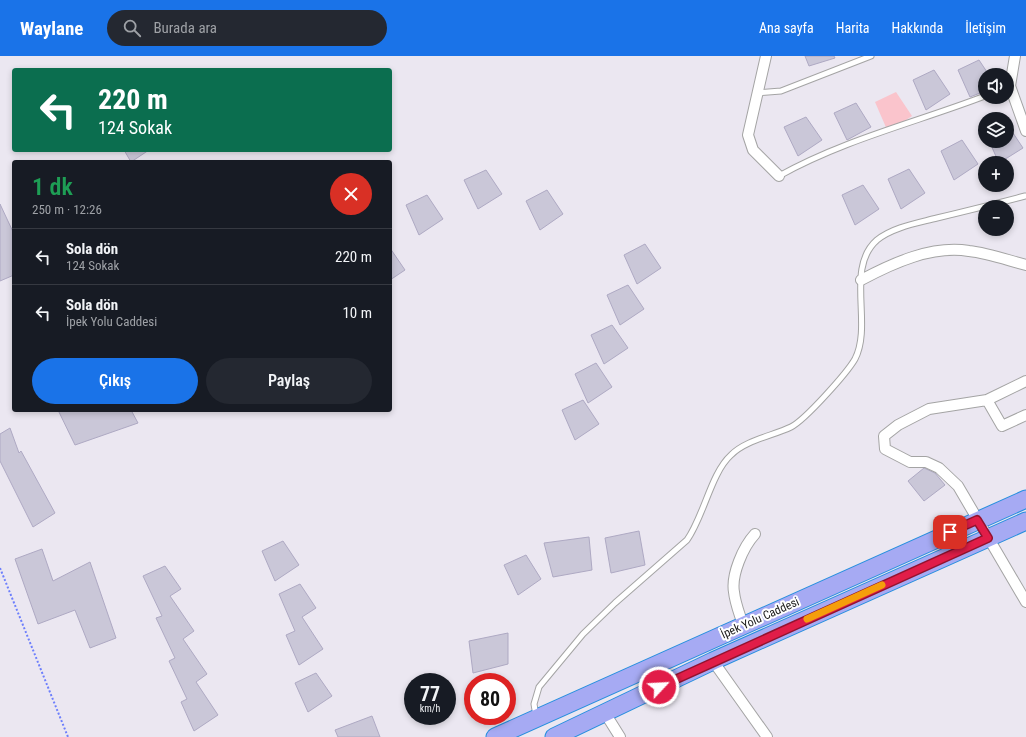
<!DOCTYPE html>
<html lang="tr">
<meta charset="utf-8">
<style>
:root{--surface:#171b24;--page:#242831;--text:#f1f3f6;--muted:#9ea1a6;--line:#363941;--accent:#1a73e8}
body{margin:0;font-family:"Roboto Condensed",sans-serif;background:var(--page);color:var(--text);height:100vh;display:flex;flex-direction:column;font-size:15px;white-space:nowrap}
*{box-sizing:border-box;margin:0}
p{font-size:13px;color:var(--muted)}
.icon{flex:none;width:22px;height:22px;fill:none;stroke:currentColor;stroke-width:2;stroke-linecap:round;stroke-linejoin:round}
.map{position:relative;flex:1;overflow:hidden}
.panel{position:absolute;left:12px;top:104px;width:380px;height:252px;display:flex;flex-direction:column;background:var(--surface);border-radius:4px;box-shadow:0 2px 6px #0003}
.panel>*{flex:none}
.hud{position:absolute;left:12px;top:12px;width:380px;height:84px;border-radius:4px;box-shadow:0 2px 6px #0003;background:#0b6e4f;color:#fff;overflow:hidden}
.buttons{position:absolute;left:978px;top:12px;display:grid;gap:8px}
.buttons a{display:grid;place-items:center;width:36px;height:36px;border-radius:50%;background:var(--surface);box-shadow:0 2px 6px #0003;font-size:20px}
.speed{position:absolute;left:404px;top:617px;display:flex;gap:8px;font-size:20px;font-weight:700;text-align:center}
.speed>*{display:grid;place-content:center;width:52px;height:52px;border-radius:50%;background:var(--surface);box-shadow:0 2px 6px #0003;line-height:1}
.speed small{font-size:10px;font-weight:400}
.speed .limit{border:6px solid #d22;background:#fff;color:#111}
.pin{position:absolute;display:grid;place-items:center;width:34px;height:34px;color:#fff;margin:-17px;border-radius:8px;box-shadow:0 2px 6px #0006}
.me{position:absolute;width:44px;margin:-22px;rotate:65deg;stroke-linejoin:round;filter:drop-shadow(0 0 3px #0008)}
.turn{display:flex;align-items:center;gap:14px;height:84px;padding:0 20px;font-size:18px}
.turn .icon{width:52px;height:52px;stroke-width:2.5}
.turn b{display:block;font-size:28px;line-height:34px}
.round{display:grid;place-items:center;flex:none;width:42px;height:42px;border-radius:21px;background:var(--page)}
.head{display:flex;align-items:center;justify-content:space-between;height:68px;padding:0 20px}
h1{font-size:24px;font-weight:600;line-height:30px;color:#1e9e55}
.button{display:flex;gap:8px;margin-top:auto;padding:8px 20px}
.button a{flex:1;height:46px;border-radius:24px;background:var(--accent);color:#fff;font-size:16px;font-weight:600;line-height:46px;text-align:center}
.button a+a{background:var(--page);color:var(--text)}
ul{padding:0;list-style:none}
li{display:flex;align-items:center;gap:12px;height:56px;padding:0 20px;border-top:1px solid var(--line)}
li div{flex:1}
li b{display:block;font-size:15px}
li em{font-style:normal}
header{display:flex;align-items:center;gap:24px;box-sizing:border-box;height:56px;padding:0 20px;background:var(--accent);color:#fff}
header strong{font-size:19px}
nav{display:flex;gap:22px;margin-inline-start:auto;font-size:14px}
.search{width:280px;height:36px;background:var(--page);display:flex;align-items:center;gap:10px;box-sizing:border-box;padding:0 14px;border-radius:22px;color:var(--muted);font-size:15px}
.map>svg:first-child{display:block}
</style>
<header>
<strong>Waylane</strong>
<div class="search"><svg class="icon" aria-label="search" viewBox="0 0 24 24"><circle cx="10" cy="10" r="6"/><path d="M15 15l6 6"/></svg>Burada ara</div>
<nav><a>Ana sayfa</a><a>Harita</a><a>Hakkında</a><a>İletişim</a></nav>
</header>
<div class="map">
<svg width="1026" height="681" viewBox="0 0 1026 681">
<rect width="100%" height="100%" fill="#ebe7f1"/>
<path fill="#fac4cc" d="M896,36L912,60L888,76L875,46Z"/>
<path fill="#cac7d8" stroke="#aea9c3" d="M805,0H834L835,2L809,10Z
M979,4L989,19H985V35L970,41L958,14Z
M934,14L950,38L926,54L913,24Z
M856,47L871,71L847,84L834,57Z
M806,61L822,84L798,100L784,71Z
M1007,68L1023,92L999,107L990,87L994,85H1007Z
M962,84L978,108L954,124L941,95Z
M124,94H149L131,106Z
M909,113L925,137L901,153L888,123Z
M486,114L502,138L478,153L464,124Z
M863,129L879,153L855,169L842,139Z
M547,134L563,158L540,174L526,145Z
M427,139L443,163L419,179L406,149Z
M0,148L14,178V219L0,225Z
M645,188L661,212L637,228L624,199Z
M390,192L405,214L390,224Z
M628,229L644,253L620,269L607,239Z
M612,269L628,292L604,308L591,279Z
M596,307L612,331L588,347L575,318Z
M583,344L599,368L575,384L562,354Z
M58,354H131L138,367L75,389Z
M10,372L19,397L21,395L55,457L33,471L0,405V378Z
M924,412L935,417L945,429L924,445L908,425Z
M639,475L645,509L611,517L605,482Z
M589,481L592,514L553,521L544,487Z
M283,485L299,509L275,525L262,495Z
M42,493L53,525L90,506L116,582L90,592L75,554L38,568L15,503Z
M526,499L541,523L518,539L504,509Z
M165,510L181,533L170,540L194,575L183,583L207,618L196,626L218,659L194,675L181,646L187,643L169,605L175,602L156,562L162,560L143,520Z
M300,528L316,552L302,561L323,593L299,609L286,579L295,575L279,538Z
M508,577V608L473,617L469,585Z
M316,617L332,640L308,656L295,627Z
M372,660L380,681H338L335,674Z"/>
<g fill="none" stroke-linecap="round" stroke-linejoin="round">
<g stroke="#a4a4a4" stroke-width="7">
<path id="service" d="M757,37L781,35L871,0
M779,120C843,84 917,66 985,40
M536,660L534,648L539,631L583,578L615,547L687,484C704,460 711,417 731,399C746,384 772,380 791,371C805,364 847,317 855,303C873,268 845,212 877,184C893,171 918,167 937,162C966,155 995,148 1025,140"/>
</g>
<g stroke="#a4a4a4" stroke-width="12">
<path id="minor" d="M766,0L748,79L753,94L779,120
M1015,0L1010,30L1026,75
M861,224C893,207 932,189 969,195C988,197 1007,204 1026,209
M1026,325L987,344L929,353L898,369L884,380L885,393L910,406H926L939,412L958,430L1026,546
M987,344L1002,370L1026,359
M743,569C740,559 735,547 734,536C731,519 743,491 755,478
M713,605L767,681
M605,657L620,681"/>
</g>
<g stroke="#258fde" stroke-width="19">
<path id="trunk" d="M495,681L1026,443
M554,681L713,605L1026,465"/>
</g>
<path stroke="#6d7ffc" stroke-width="2" stroke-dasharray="2 2" stroke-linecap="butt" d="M0,512L68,681"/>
<use href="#service" stroke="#fff" stroke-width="5"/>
<use href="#minor" stroke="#fff" stroke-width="10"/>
<use href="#trunk" stroke="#a6aaf3" stroke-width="17"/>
</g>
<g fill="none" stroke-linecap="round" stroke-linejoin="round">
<g stroke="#92132f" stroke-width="10">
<path id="route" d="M659,631L988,482L977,464L950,476"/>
</g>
<use href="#route" stroke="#e11d48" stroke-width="7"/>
<path stroke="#f59e0b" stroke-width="7" d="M807,563L882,529"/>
</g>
<g text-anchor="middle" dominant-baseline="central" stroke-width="4" stroke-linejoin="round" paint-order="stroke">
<g font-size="12" fill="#202020" stroke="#fff">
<text transform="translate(760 562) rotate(-24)">İpek Yolu Caddesi</text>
</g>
</g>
</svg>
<div class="buttons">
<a><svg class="icon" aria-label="sound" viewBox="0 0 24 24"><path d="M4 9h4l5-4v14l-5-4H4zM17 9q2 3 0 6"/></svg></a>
<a><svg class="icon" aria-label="layers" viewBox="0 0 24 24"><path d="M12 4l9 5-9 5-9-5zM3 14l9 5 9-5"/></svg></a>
<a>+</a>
<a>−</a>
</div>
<div class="speed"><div>77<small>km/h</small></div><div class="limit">80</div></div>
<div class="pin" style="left:950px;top:476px;background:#d93025"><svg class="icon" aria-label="arrive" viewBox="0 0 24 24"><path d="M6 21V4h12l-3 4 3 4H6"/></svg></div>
<svg class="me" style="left:659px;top:631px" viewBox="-20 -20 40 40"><circle r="17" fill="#e11d48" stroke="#fff" stroke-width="3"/><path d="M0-11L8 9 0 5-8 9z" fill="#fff"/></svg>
<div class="hud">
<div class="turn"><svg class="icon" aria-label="left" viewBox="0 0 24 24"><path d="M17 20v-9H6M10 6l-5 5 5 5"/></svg><div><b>220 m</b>124 Sokak</div></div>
</div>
<section class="panel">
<div class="head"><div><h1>1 dk</h1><p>250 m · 12:26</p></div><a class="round" style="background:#d93025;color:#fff"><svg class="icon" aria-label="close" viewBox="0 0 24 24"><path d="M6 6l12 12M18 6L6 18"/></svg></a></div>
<ul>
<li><svg class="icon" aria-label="left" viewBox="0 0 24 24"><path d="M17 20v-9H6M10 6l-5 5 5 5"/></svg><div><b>Sola dön</b><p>124 Sokak</p></div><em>220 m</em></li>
<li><svg class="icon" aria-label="left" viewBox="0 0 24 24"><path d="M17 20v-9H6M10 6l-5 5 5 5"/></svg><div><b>Sola dön</b><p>İpek Yolu Caddesi</p></div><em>10 m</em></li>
</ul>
<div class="button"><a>Çıkış</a><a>Paylaş</a></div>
</section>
</div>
